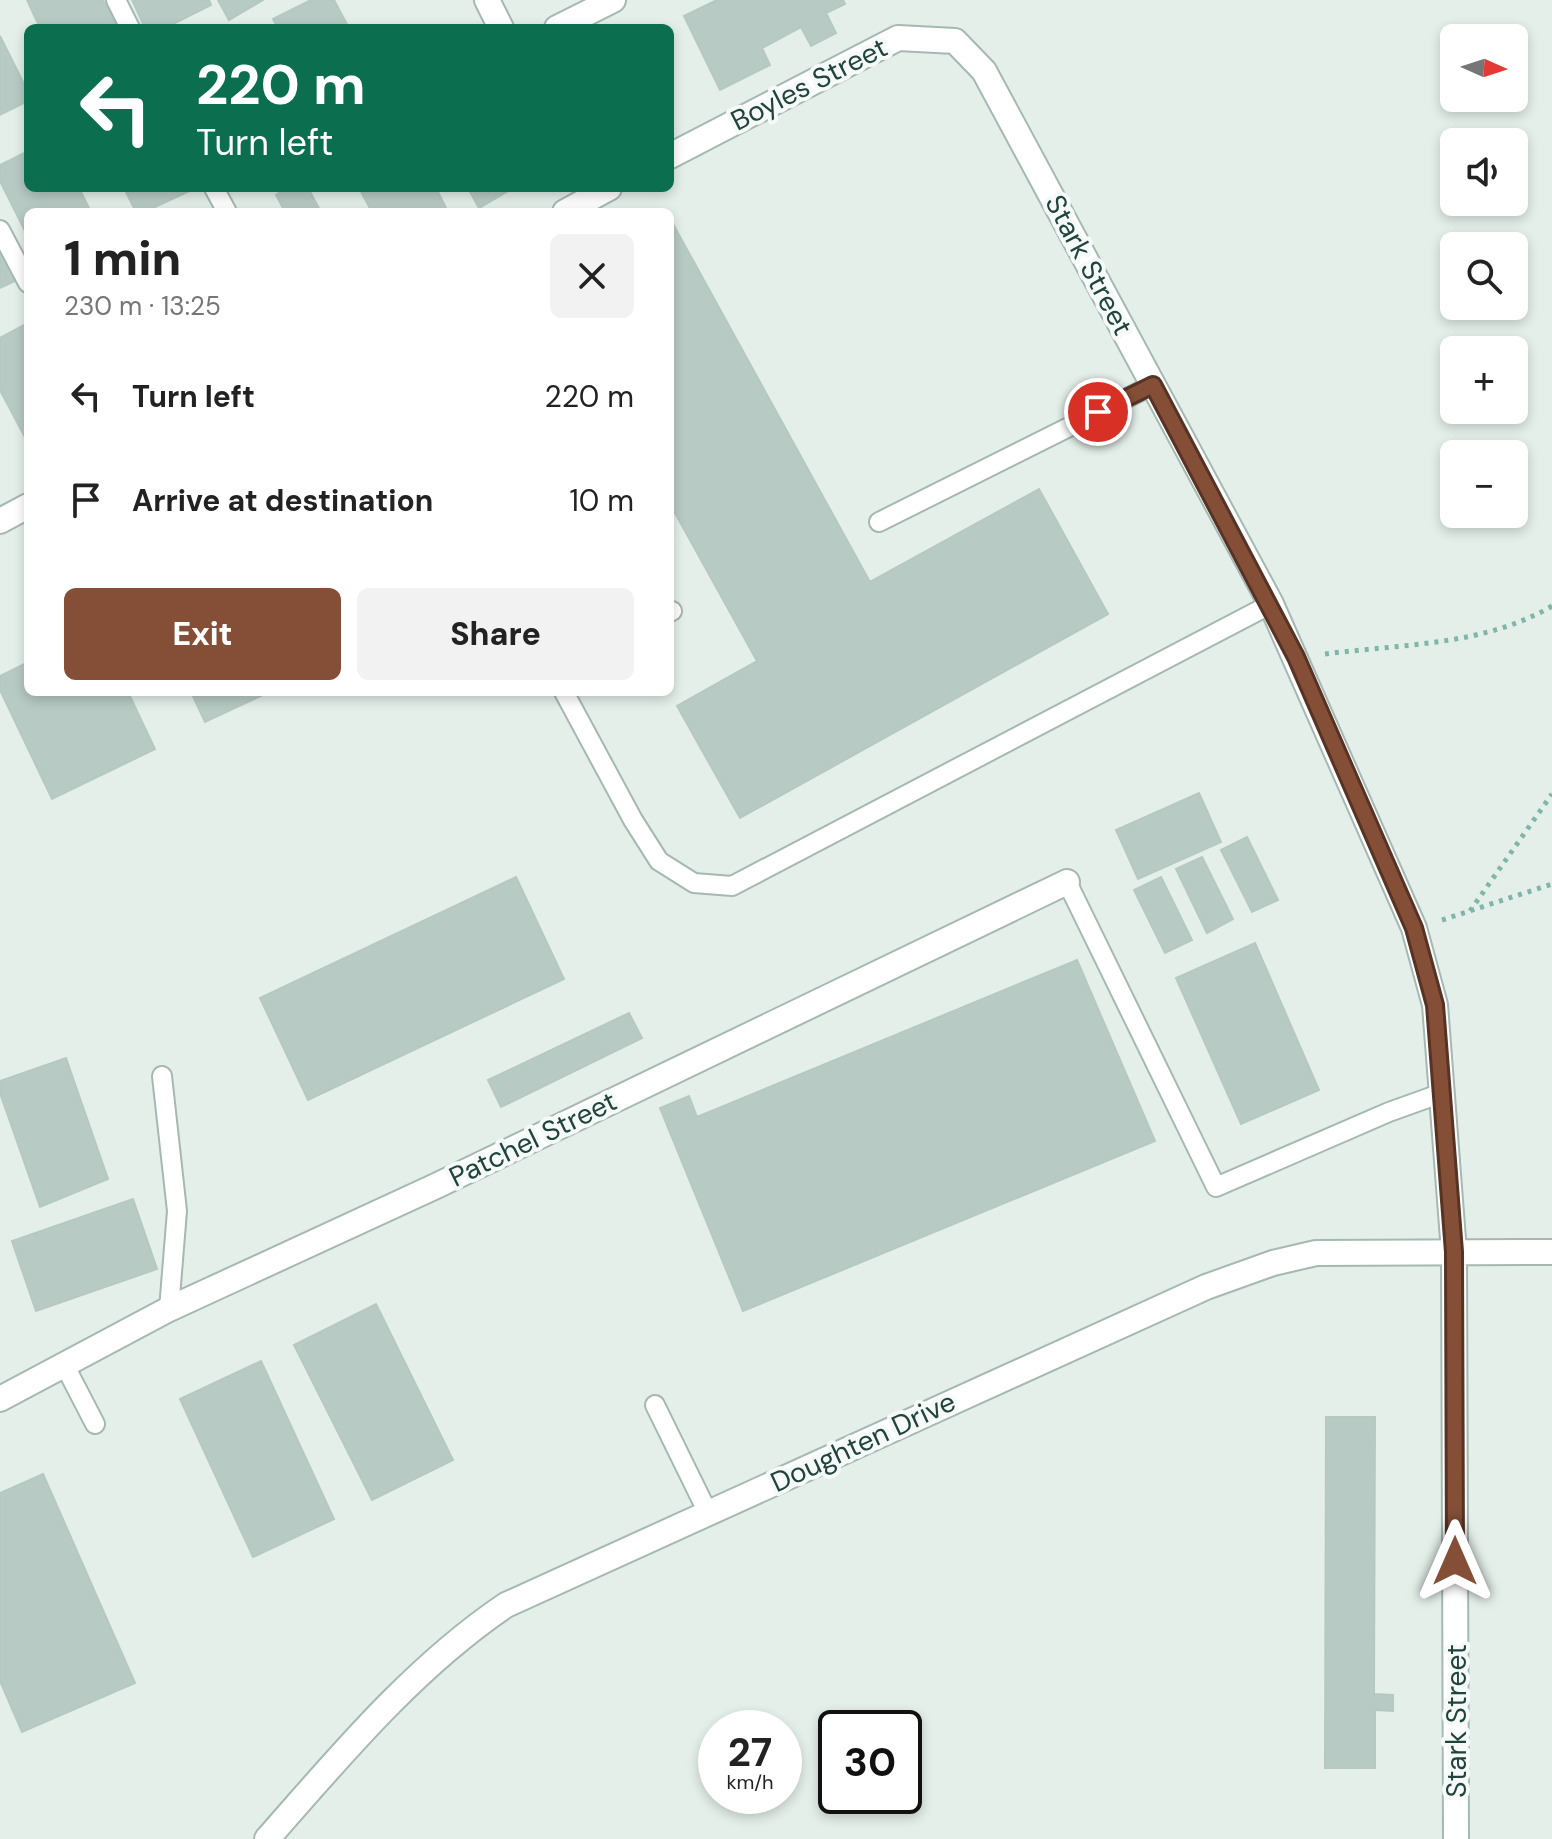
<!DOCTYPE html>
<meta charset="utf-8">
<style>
:root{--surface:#fff;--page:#f2f2f2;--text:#222;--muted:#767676;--accent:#854f37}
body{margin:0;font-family:"DM Sans",sans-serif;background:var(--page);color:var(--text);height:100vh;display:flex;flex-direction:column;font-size:30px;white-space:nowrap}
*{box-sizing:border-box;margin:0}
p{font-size:26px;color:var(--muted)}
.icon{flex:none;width:44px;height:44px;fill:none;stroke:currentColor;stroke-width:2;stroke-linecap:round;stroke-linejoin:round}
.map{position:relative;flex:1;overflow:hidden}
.sheet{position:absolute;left:24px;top:208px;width:650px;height:488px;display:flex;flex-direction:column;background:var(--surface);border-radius:12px;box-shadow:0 4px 12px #0003}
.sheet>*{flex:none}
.guide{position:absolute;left:24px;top:24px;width:650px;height:168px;border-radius:12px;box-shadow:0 4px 12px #0003;background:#0b6e4f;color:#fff;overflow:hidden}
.needle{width:52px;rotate:93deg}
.buttons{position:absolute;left:1440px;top:24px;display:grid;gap:16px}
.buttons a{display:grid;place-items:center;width:88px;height:88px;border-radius:12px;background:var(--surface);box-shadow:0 4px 12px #0003;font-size:40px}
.speed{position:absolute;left:698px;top:1710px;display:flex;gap:16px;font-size:40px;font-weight:700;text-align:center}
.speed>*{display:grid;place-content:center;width:104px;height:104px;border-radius:50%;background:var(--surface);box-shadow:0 4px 12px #0003;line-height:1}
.speed small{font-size:20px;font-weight:400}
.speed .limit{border:4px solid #111;border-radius:12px;background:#fff;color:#111}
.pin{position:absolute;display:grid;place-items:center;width:68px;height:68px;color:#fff;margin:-34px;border:4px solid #fff;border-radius:50%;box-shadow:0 2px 8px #0007}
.me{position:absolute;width:88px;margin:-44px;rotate:0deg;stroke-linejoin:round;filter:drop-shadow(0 0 6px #0008)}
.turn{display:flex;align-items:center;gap:28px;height:168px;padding:0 40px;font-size:36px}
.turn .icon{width:104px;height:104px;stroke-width:2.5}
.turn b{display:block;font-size:56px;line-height:68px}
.round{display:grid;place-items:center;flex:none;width:84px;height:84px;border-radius:12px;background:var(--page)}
.headline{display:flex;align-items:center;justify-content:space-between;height:136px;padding:0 40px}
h1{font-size:48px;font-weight:800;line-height:60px}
.primary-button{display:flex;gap:16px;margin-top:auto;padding:16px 40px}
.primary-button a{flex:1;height:92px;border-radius:12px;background:var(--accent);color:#fff;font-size:32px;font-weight:800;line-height:92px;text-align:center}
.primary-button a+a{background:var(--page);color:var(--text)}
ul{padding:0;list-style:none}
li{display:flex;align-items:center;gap:24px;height:104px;padding:0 40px}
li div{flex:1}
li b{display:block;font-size:30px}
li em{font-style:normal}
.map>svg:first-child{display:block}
</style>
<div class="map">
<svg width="1552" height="1839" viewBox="0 0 1552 1839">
<rect width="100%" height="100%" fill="#e4efea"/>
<path fill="#b8cac4" stroke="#b5c9c2" stroke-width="2" d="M27,0H103L117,28H40Z
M132,0H209L211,5L165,28H145Z
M218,0H263L229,20Z
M311,0H334L349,28H278L273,19Z
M717,0H843L845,4L826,13L836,33L811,46L801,27L762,48L770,65L720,90L684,16Z
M0,36L28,92V101L0,115Z
M28,151V188H79L91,212H28V237L0,181V165Z
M124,188H196L144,212H136Z
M288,188H308L321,212H285L276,195Z
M359,188H436L448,212H372Z
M468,188H513L479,208Z
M673,224L870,582L1039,489L1108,614L740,818L677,706L757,661L670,504Z
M0,247L17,280L0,288Z
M28,323V443L0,390V338Z
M28,662V692H128L155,749L52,799L0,690V676Z
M191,692H269L205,722Z
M1199,793L1221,842L1138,879L1116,830Z
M1247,837L1278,900L1252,912L1221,850Z
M1202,857L1233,919L1207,933L1176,869Z
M516,877L564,979L308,1100L260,998Z
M1161,877L1192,940L1165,953L1134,890Z
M1255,943L1319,1090L1241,1124L1176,978Z
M1077,960L1155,1141L743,1311L660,1108L689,1096L697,1117Z
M629,1013L642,1038L501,1107L488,1080Z
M66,1058L108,1179L40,1207L0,1093V1081Z
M133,1199L157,1269L36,1311L12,1241Z
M376,1304L453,1460L372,1500L294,1345Z
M261,1361L334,1519L253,1557L180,1399Z
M1326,1417H1375L1374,1694L1393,1695V1711L1375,1710V1768H1325Z
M43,1474L135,1683L22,1732L0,1681V1493Z"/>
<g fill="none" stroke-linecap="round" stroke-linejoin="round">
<g stroke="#a6b8b2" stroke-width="22">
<path id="service" d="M116,0L130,28
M214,188L227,212
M0,230L28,283
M879,522L1153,385
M670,612L672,611
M564,692L633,820L659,861L694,883L732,886L1271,604
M1067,882L1216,1187L1389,1112L1442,1093
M162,1076L177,1211L169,1309
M64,1364L95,1424
M655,1405L708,1513"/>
</g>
<g stroke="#a6b8b2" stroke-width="28">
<path id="minor" d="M487,0L501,28
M557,28L613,0
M670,156L898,38L955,41L984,71L1271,604L1414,928L1435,1005L1454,1252L1456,1839
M565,212L609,188
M0,521L28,506
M0,1399L169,1309L436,1186L1067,882
M267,1839C340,1756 414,1667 506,1605L1206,1287L1273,1263L1316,1253L1552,1252"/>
</g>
<path stroke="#80b6a9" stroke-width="5" stroke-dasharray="4 6" stroke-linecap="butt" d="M1325,654C1402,644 1484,646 1552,606
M1470,911L1552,794
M1442,920L1552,884"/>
<use href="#service" stroke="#fff" stroke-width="18"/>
<use href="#minor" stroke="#fff" stroke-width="24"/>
</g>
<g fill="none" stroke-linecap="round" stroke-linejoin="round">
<g stroke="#563324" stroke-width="20">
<path id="route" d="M1098,412L1153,385L1296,657L1414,928L1435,1005L1454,1252L1455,1561"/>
</g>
<use href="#route" stroke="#854f37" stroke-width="14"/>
</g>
<g text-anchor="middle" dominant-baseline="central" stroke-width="8" stroke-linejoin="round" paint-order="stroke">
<g font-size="28" fill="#21433c" stroke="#f5faf8">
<text transform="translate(809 84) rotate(-27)">Boyles Street</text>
<text transform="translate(1089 265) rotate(62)">Stark Street</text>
<text transform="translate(533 1139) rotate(-26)">Patchel Street</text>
<text transform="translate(863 1442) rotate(-25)">Doughten Drive</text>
<text transform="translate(1456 1721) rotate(-90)">Stark Street</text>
</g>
</g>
</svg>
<div class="buttons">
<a><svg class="needle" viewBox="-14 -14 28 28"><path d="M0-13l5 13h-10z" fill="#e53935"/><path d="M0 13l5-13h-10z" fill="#767676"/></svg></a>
<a><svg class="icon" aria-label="sound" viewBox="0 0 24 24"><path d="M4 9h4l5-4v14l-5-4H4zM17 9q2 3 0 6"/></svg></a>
<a><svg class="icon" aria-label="search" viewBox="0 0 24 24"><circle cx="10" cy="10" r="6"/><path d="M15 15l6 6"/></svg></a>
<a>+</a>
<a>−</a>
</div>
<div class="speed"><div>27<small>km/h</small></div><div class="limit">30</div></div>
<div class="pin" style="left:1098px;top:412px;background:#d93025"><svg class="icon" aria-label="arrive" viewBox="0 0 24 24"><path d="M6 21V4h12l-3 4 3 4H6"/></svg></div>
<svg class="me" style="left:1455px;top:1561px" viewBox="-20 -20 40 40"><path d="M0-17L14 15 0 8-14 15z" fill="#854f37" stroke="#fff" stroke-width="4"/></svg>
<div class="guide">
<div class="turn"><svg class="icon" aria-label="left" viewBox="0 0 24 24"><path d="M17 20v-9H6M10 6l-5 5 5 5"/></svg><div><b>220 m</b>Turn left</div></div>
</div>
<section class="sheet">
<div class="headline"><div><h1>1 min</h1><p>230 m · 13:25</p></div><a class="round"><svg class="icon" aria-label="close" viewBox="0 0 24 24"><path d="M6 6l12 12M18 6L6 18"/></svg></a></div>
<ul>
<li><svg class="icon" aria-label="left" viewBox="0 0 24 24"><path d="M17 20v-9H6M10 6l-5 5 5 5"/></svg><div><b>Turn left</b></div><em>220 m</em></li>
<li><svg class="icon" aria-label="arrive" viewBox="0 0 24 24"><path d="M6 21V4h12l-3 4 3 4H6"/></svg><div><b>Arrive at destination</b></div><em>10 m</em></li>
</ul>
<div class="primary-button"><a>Exit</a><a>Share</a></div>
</section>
</div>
